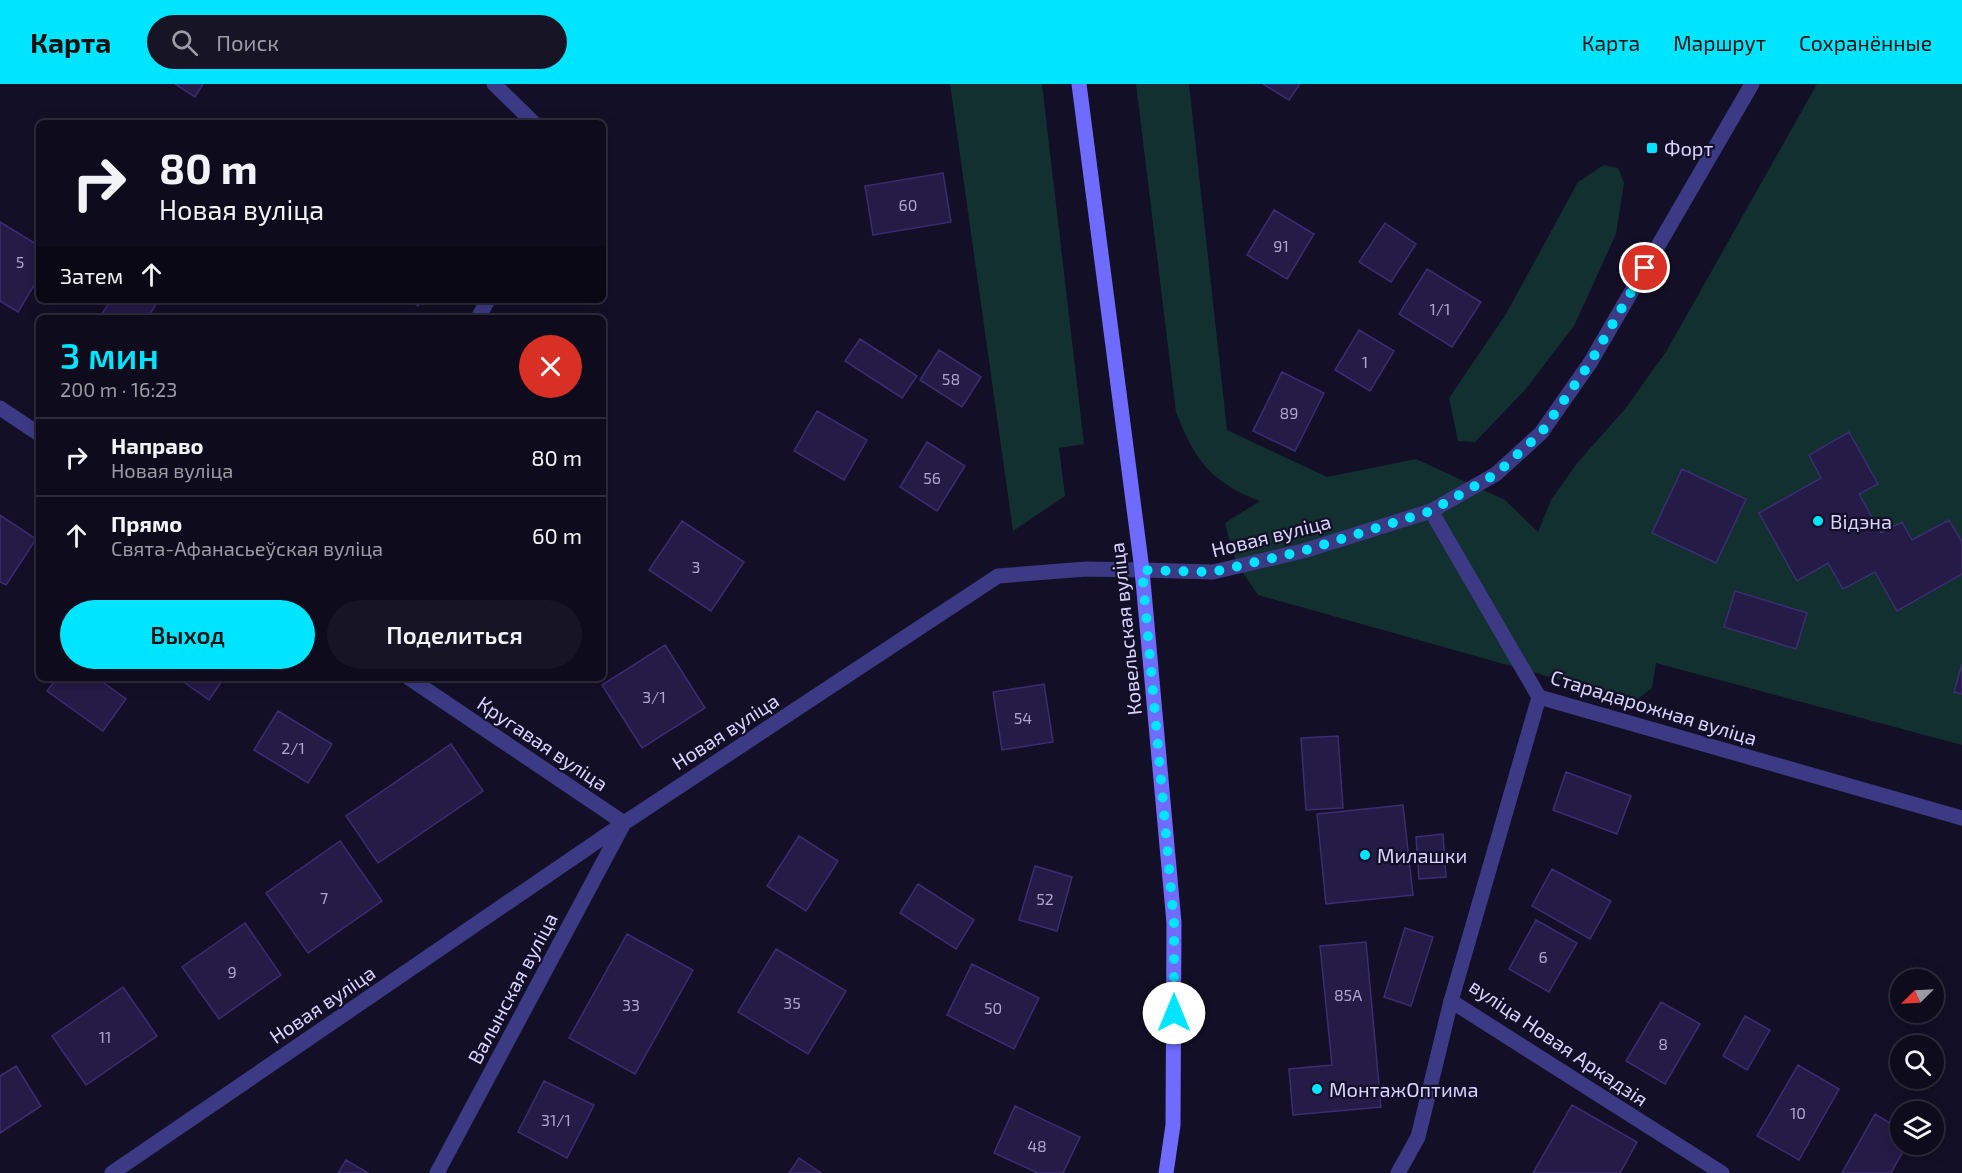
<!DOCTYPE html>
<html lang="ru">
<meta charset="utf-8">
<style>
:root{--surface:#0e0b1c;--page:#171425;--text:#f1f3f6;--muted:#9b9ba3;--line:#2e2b3b;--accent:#00e5ff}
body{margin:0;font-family:"Exo 2",sans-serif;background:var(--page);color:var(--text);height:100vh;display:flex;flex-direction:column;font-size:22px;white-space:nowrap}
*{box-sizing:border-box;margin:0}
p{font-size:20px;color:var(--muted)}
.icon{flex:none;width:33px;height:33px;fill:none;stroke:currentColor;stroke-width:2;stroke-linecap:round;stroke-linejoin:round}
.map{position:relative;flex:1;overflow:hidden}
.details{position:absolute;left:36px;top:231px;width:570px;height:366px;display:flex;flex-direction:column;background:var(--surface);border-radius:9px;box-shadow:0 3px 15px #0003,0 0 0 2px var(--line)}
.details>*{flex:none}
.banner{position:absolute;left:36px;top:36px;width:570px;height:183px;border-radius:9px;box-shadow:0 3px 15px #0003,0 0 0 2px var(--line);background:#0e0b1c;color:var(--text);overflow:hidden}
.needle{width:39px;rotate:246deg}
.fabs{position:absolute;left:1890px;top:885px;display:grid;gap:12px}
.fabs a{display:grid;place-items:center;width:54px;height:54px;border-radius:50%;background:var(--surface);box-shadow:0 3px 15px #0003,0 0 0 2px var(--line);font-size:30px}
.pin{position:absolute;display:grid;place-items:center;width:51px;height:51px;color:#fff;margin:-26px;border:3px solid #fff;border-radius:50%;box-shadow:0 2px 6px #0007}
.me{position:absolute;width:66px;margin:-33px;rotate:0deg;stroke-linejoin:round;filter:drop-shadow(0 0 4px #0008)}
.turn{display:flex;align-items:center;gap:21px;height:126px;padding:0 24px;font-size:27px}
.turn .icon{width:78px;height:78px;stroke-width:2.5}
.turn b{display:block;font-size:42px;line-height:51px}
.then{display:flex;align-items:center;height:57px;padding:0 24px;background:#0003;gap:12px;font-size:22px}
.round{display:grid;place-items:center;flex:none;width:63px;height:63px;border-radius:32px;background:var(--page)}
.overview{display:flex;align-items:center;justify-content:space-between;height:102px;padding:0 24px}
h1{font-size:36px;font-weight:600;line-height:45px;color:var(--accent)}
.action{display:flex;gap:12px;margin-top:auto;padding:12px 24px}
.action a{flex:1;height:69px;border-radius:36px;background:var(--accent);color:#111;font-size:24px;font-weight:600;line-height:69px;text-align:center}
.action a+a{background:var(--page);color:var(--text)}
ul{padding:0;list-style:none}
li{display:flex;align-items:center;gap:18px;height:78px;padding:0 24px;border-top:2px solid var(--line)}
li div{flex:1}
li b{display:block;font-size:22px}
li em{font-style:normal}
header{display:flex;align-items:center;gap:36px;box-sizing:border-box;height:84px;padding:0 30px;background:var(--accent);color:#111}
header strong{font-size:28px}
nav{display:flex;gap:33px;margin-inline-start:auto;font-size:21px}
.search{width:420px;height:54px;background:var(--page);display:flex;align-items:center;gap:15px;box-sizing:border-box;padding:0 21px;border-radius:33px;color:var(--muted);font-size:22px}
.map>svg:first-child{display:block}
</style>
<header>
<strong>Карта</strong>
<div class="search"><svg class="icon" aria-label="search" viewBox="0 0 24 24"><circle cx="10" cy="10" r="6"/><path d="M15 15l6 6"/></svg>Поиск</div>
<nav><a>Карта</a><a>Маршрут</a><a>Сохранённые</a></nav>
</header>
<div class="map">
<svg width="1962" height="1089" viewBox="0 0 1962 1089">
<rect width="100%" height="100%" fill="#130f26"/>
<path fill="#12302f" d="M950,0H1042L1084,360L1059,364L1065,412L1013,447Z
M1136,0H1189L1227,346L1327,393L1416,375L1505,416L1538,448L1551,416L1578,378L1625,325L1666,268L1817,0H1962V661L1656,579L1652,604L1635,617L1258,511L1236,479L1225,439L1260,417C1211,399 1194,375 1176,328Z
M1604,81L1618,84L1624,99L1616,150L1574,242L1524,307L1475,358L1458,357L1449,314L1506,230L1578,98Z"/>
<path fill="#241b47" stroke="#3b2d73" stroke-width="1.5" d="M175,0H203L195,13Z
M1263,0H1300L1289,16Z
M943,89L951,138L873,151L865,102Z
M1274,126L1314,150L1287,195L1247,171Z
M0,138L39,162V193L18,228L0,217Z
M1385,139L1416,160L1391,198L1359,178Z
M1427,185L1481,218L1452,263L1399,230Z
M111,216H159L147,234H99Z
M409,216H422L418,222Z
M1359,246L1394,267L1370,307L1335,286Z
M860,255L917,292L902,314L845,277Z
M939,266L981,293L962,323L920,296Z
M1282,288L1324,309L1295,367L1253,347Z
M817,327L867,356L844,396L794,367Z
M1849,348L1878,400L1859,410L1881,449L1902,438L1912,456L1949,436L1962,458V490L1897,527L1875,488L1843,505L1828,479L1797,497L1759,429L1821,394L1809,371Z
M927,358L965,382L937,427L900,403Z
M1682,385L1746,415L1716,479L1652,449Z
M0,431L36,455L6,501L0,498Z
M682,437L744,478L711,527L649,486Z
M1735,507L1807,529L1796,565L1724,543Z
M665,561L705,624L642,664L602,601Z
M1962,580V610L1954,608Z
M57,594H97L126,615L103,647L47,607Z
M178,594H224L209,616Z
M1044,600L1053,658L1002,666L993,608Z
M278,627L332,660L308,699L254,666Z
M1338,652L1343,724L1306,726L1301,654Z
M451,660L483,707L378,779L346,732Z
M1566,688L1631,712L1617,750L1553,726Z
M1403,721L1413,811L1326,820L1317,730Z
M1443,750L1446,793L1419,795L1416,753Z
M799,752L838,777L806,827L767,802Z
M340,757L382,817L308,869L266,809Z
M1035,782L1072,793L1057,847L1019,836Z
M1552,785L1611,817L1590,855L1532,822Z
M918,800L974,836L956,865L900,829Z
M1536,836L1577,859L1549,908L1509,885Z
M245,839L281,891L219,935L182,883Z
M1405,844L1433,853L1411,922L1384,913Z
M627,850L693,886L635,990L569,954Z
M1366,858L1381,1023L1293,1031L1289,985L1332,981L1320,862Z
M776,865L846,907L808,970L738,928Z
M972,880L1039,914L1014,965L947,931Z
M123,903L157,952L86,1001L52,952Z
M1661,918L1700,940L1665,1000L1626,977Z
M1745,932L1770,946L1747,986L1723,972Z
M1798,981L1839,1005L1799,1076L1757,1052Z
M16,982L41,1022L0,1049V992Z
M544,997L594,1021L567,1074L518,1048Z
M1572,1021L1637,1058L1620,1089H1533Z
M1015,1022L1080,1053L1063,1089H1038L994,1069Z
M1875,1030L1900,1045V1060H1907L1891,1089H1842Z
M799,1074L821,1089H789Z
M346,1076L368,1089H338Z"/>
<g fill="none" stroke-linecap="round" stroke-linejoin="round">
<path stroke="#3d3a85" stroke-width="15" d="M1398,1089L1418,1053L1451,917"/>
<path stroke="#3d3a85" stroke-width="15" d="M494,0L534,39
M478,234L488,216
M0,324L39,350
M1431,427L1539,613L1962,734
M409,594L624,739
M1539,613L1451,917L1722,1089
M112,1089L624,739L998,492L1086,485L1142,486
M437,1089L623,741"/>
<path stroke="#3d3a85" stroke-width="15" d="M1142,486L1213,488L1303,467L1431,427L1496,390L1541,349L1590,279L1752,0"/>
<path stroke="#6f6bff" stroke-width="15" d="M1079,0L1142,486L1174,839L1173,1041L1166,1089"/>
</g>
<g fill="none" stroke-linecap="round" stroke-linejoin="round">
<path stroke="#00e5ff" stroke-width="10" stroke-dasharray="0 18" d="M1174,929V839L1142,486L1213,488L1303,467L1431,427L1496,390L1541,349L1590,279L1645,184"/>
</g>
<g fill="#00e5ff" stroke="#130f26" stroke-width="2">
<rect x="1646" y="58" width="12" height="12" rx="3"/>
<circle cx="1818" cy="437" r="6"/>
<circle cx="1365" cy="771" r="6"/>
<circle cx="1317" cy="1005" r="6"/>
</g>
<g text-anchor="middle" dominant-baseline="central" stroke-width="4.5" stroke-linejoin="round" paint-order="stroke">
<g font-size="16" fill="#aca6d1">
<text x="908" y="120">60</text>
<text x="1281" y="161">91</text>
<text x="20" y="177">5</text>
<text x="1440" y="224">1/1</text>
<text x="1365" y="277">1</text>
<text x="951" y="294">58</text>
<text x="1289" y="328">89</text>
<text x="932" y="393">56</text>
<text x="696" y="482">3</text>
<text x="654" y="612">3/1</text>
<text x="1023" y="633">54</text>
<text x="293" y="663">2/1</text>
<text x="324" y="813">7</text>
<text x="1045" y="814">52</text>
<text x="1543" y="872">6</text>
<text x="232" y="887">9</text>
<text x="1348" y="910">85А</text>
<text x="792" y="918">35</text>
<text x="631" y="920">33</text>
<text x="993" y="923">50</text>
<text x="105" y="952">11</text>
<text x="1663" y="959">8</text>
<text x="1798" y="1028">10</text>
<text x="556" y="1035">31/1</text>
<text x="1037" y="1061">48</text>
</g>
<g font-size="20" fill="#d9d4ff" stroke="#130f26" text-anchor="start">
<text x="1664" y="64">Форт</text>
<text x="1830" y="437">Відэна</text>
<text x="1377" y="771">Милашки</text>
<text x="1329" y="1005">МонтажОптима</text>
</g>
<g font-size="20" fill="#d9d4ff" stroke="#130f26">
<text transform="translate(1271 451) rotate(-14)">Новая вуліца</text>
<text transform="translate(1125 545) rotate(-96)">Ковельская вуліца</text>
<text transform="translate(1654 623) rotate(17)">Старадарожная вуліца</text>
<text transform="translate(725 647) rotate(-33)">Новая вуліца</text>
<text transform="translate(543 659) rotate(34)">Кругавая вуліца</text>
<text transform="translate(512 904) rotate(-62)">Валынская вуліца</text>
<text transform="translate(322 920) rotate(-34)">Новая вуліца</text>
<text transform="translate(1559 958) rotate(34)">вуліца Новая Аркадзія</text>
</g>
</g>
</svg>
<div class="fabs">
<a><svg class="needle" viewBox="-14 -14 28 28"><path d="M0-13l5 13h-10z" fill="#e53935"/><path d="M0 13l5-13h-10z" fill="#9b9ba3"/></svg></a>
<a><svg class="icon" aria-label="search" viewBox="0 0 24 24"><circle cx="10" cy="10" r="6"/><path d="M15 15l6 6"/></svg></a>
<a><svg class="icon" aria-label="layers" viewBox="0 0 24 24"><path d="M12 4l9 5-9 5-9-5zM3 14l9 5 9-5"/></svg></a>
</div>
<div class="pin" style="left:1645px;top:184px;background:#d93025"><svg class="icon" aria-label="arrive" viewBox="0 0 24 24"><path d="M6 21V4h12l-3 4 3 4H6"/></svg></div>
<svg class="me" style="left:1174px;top:929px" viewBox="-20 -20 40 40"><circle r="19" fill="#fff"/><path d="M0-13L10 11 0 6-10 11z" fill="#00e5ff"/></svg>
<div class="banner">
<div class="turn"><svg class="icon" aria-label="right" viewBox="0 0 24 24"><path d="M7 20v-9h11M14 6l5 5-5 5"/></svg><div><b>80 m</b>Новая вуліца</div></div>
<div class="then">Затем<svg class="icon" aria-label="ahead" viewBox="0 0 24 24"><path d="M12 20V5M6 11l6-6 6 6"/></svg></div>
</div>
<section class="details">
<div class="overview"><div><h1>3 мин</h1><p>200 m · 16:23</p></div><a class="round" style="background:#d93025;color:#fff"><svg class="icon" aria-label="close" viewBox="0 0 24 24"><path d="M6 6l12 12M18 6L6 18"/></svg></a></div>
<ul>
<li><svg class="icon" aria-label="right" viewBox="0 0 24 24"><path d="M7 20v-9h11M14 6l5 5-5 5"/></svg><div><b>Направо</b><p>Новая вуліца</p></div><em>80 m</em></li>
<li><svg class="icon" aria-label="ahead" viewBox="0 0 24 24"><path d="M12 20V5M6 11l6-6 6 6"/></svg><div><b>Прямо</b><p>Свята-Афанасьеўская вуліца</p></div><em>60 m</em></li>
</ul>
<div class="action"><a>Выход</a><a>Поделиться</a></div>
</section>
</div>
